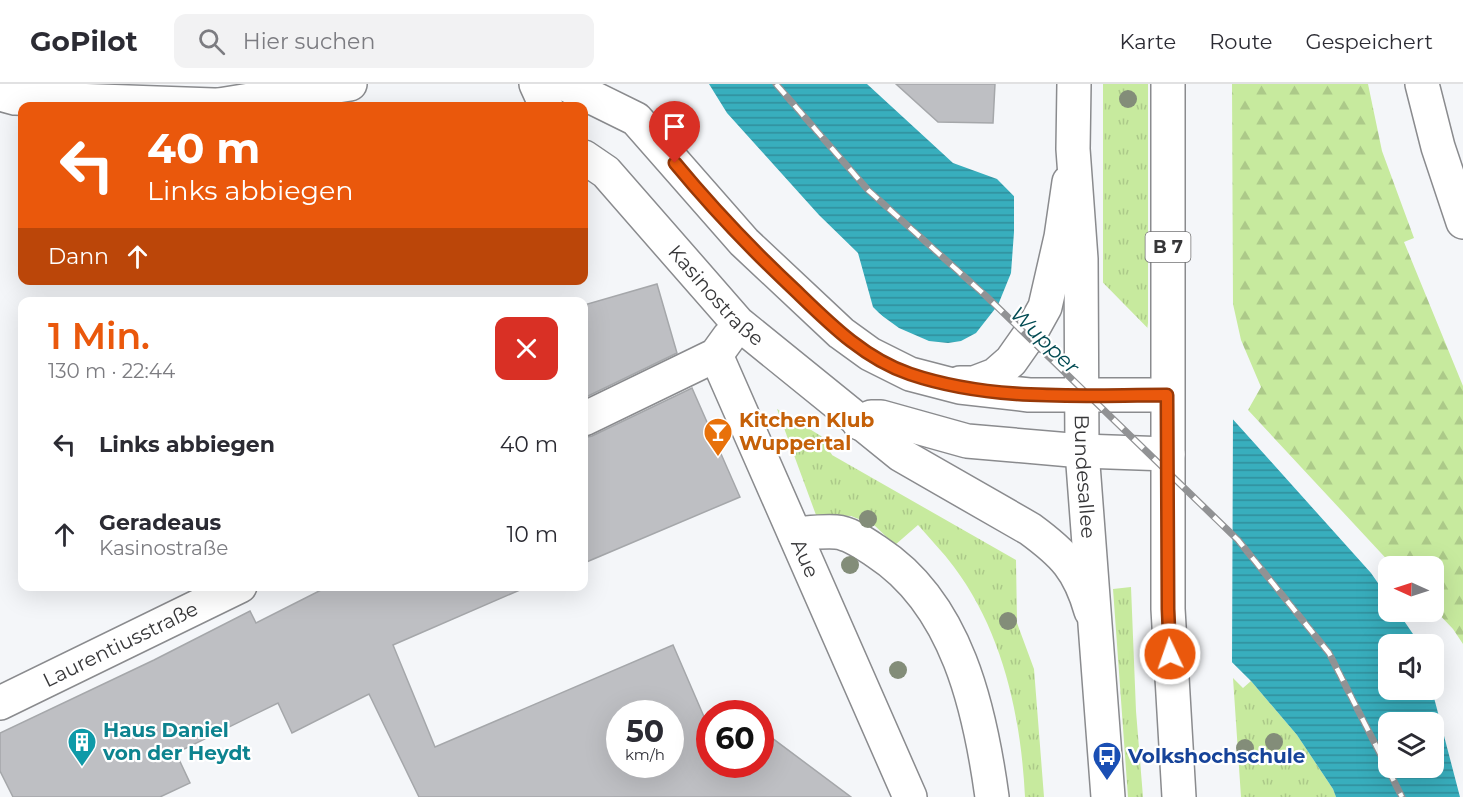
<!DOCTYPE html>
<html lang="de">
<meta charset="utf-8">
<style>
:root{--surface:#fff;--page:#f2f2f3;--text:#2b2b33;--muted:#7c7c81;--line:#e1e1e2;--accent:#ea580c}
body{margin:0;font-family:Montserrat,sans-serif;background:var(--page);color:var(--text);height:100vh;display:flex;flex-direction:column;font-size:22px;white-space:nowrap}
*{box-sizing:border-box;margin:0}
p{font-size:20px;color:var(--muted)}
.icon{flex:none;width:33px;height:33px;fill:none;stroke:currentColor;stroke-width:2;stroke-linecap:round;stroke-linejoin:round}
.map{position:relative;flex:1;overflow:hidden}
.side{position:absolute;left:18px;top:213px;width:570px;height:294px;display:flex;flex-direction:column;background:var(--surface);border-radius:12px;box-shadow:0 6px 24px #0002}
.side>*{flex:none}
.banner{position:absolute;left:18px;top:18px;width:570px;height:183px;border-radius:12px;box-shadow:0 6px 24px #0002;background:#ea580c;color:#fff;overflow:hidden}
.needle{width:39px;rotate:273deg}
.fabs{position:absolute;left:1378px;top:472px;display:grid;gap:12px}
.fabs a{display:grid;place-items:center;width:66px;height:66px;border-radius:12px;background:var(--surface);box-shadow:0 6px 24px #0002;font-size:30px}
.speed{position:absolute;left:606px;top:616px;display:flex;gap:12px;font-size:30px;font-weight:700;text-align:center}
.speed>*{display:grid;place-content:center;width:78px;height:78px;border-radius:50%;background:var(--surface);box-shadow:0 6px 24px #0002;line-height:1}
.speed small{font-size:15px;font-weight:400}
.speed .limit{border:9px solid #d22;background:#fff;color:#111}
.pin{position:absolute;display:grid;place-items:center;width:51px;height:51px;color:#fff;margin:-62px -26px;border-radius:50% 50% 50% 0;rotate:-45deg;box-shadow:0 0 6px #0007}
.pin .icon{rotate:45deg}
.me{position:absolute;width:66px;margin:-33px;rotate:357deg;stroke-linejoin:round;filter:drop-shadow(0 0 4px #0008)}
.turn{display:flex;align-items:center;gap:21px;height:126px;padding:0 30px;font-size:27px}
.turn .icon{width:78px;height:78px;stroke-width:2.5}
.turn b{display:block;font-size:42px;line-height:51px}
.then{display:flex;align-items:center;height:57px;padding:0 30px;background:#0003;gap:12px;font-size:22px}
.round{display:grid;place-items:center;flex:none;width:63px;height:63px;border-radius:12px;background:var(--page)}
.headline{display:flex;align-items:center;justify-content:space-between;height:102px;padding:0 30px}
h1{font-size:36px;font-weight:600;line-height:45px;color:var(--accent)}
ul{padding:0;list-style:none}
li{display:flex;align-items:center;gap:18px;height:90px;padding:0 30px}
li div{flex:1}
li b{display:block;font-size:22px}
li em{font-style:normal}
header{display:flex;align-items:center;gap:36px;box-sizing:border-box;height:84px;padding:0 30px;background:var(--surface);border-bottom:2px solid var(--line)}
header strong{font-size:28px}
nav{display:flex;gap:33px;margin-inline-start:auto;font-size:21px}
.search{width:420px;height:54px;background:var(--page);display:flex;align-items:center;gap:15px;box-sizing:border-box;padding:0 21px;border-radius:12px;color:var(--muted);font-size:22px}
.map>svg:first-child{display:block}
</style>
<header>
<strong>GoPilot</strong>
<div class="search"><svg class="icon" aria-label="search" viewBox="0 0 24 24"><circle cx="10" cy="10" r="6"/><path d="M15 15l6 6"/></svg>Hier suchen</div>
<nav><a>Karte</a><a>Route</a><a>Gespeichert</a></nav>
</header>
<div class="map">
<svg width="1463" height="713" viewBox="0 0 1463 713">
<defs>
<pattern id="grass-tufts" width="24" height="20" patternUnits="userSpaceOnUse" patternTransform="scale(1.5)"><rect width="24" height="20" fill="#c7ea9e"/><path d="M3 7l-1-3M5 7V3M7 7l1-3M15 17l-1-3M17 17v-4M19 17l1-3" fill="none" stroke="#acc989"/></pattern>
<pattern id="forest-firs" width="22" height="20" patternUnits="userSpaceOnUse" patternTransform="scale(1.5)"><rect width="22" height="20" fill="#c7ea9e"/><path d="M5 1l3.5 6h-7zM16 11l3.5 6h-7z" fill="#acc989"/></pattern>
<pattern id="water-rules" width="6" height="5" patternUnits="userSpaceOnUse" patternTransform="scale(1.5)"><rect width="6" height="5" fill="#38aebd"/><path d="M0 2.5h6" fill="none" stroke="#308e9b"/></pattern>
</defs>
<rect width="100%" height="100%" fill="#f4f6f9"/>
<path fill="url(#grass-tufts)" d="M1103,0H1148V239L1146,254L1103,280Z
M777,325L821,352L832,371L1016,476L1017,539L1034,585L1044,713H1025C1021,633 1003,548 954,483C943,468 930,455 918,441L895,461L874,441L851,432L816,431Z
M1131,503L1136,627L1143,713H1128L1113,505Z
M1233,594L1243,604L1251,597L1297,651L1333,705L1336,713H1241Z"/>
<path fill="url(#forest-firs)" d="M1232,0H1368L1382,67L1414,154L1404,158L1463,302V560L1453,545L1434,525V483H1394L1248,326L1261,303L1241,256L1233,220Z"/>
<path fill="url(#water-rules)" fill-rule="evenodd" d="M709,0H867L953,79L997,95L1229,331L1371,489L1389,515V528H1398L1413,550L1416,561H1389V606H1432L1460,713H1336L1333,705L1297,651L1251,597L873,223L858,169L819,131L727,29ZM1389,639H1434V684H1389Z"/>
<path fill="#f4f6f9" d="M1014,108L1233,331L1232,583L870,223L899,244L929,257L948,259L961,257L976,249L998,221L1011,189L1014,148Z"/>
<path fill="#bebfc3" stroke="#a5a7aa" stroke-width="1.5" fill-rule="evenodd" d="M896,0H995L993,39L938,38Z
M657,200L677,269L584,314V221Z
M692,304L740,413L584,479V354L592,352Z
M329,502H529L393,561L435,663L673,561L708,642L710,640V681H760V645L851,713H419L369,610L292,649L278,619L176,669L190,699L160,713H13L0,687V649L154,576L250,527L256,539ZM620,630H670V681H620Z
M725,619L741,630H717Z"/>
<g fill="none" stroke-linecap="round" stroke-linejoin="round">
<g stroke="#8a8b8e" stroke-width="36">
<g id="minor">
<path d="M536,0L546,22"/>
<path d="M565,0L636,35L744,158L841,249L870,270L910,290L960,303L1029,311H1082"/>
<path d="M1422,0L1438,63L1463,138"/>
<path d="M0,10L15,14L242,22"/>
<path d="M219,21L350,0"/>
<path id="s1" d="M584,73L606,88L738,239L901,371L1030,445C1064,470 1079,485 1091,527"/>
<path id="s2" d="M716,271L910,713"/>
<path d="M960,299H974L995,291L1011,277L1030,250L1045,223L1061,153L1069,98"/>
<path d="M584,335L716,271L729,253"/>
<path d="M859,339L871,333H881L967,357L1082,367"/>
<path d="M795,450C808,449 823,447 836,448C850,449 865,460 877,468C957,520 980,625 992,713"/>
<path id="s3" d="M0,619L240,502"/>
</g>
</g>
<g stroke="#8a8b8e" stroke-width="36">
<g id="major">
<path id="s4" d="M1074,0L1073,65L1081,175L1082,367L1108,713"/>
<path d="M1168,0V525L1179,713"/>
<path d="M1082,311H1167"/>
<path d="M1082,367L1168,370"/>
</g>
</g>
<use href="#minor" stroke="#fff" stroke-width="33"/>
<use href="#major" stroke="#fff" stroke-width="33"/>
<g stroke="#919294" stroke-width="7">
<path id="rail" d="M776,0L868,106L986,212L1238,456L1329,569L1402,713"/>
</g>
<use href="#rail" stroke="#fff" stroke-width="4.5" stroke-dasharray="14" stroke-linecap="butt"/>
</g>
<g fill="#838d79">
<circle cx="1128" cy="15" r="9"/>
<circle cx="868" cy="435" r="9"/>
<circle cx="850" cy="481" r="9"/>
<circle cx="1008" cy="537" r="9"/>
<circle cx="898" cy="586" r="9"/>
<circle cx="1274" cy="658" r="9"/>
<circle cx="1245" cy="664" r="9"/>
</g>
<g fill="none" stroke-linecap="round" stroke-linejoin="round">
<g stroke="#983908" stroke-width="15">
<path id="route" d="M675,79C713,125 753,167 797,208C830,240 865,275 910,290C993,318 1081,311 1167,311L1168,525L1170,570"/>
</g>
<use href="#route" stroke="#ea580c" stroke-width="10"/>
</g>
<defs>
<g id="bar-pin" transform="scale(1.5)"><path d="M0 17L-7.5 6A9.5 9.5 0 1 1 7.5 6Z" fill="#e8710a" stroke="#fff"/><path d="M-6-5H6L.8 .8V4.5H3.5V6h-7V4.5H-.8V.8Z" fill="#fff"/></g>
<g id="building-pin" transform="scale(1.5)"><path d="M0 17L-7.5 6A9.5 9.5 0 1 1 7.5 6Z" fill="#0f9aa8" stroke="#fff"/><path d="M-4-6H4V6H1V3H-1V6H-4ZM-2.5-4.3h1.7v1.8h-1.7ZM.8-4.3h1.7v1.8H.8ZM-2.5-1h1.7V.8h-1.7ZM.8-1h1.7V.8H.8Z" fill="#fff"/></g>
<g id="bus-pin" transform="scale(1.5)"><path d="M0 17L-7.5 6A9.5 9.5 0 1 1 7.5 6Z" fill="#1a4fb4" stroke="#fff"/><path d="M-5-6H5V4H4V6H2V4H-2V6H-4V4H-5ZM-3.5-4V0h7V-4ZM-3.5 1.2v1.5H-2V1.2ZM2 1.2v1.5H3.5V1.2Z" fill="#fff"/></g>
</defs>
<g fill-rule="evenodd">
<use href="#bar-pin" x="718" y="348"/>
<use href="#building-pin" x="82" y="658"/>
<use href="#bus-pin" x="1107" y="672"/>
</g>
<g text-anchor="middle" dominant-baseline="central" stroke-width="4.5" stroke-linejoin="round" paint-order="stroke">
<rect fill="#fff" stroke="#737374" stroke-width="1.5" x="1145.5" y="148" width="45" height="30" rx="4.5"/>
<g font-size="18" font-weight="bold" fill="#373739">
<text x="1168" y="163">B 7</text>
</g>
<g font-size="20" fill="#373739" stroke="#fff">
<text stroke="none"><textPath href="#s1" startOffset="192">Kasinostraße</textPath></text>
<text stroke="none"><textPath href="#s4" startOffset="393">Bundesallee</textPath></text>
<text stroke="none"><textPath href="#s2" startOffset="222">Aue</textPath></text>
<text stroke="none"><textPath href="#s3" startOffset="134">Laurentiusstraße</textPath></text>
</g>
<g font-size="20" font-weight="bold" fill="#c56008" stroke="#fff" text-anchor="start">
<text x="739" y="336">Kitchen Klub<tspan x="739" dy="23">Wuppertal</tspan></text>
</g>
<g font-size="20" font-weight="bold" fill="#0d838f" stroke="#fff" text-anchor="start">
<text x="103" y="646">Haus Daniel<tspan x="103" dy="23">von der Heydt</tspan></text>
</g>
<g font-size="20" font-weight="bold" fill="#164399" stroke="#fff" text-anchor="start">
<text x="1128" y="672">Volkshochschule</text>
</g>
<g font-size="21" font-style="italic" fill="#024b53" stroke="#fff">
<text transform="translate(1045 256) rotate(44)">Wupper</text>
</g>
</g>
</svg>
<div class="fabs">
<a><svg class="needle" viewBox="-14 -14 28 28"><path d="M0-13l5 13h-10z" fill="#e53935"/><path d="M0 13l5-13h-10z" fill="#7c7c81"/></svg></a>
<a><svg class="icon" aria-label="sound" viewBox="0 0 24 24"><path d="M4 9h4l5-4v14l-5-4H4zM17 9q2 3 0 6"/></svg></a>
<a><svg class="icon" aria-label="layers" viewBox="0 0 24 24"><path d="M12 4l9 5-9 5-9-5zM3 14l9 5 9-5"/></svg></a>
</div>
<div class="speed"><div>50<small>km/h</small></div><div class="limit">60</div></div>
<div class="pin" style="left:675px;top:79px;background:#d93025"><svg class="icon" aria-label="arrive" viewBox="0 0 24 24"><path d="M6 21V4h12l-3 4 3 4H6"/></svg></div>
<svg class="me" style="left:1170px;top:570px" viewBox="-20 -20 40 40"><circle r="17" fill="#ea580c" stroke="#fff" stroke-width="3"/><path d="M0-11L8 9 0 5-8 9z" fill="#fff"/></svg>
<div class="banner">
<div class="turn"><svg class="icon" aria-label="left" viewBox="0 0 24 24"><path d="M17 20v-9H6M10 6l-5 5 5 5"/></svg><div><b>40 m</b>Links abbiegen</div></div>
<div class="then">Dann<svg class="icon" aria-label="ahead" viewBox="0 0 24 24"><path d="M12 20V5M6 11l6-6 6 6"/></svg></div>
</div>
<section class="side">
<div class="headline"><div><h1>1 Min.</h1><p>130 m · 22:44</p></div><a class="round" style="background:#d93025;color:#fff"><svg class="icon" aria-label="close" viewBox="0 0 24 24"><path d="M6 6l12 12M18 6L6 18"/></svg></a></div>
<ul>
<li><svg class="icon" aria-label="left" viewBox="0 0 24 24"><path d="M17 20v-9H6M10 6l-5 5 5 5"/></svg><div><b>Links abbiegen</b></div><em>40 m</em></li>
<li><svg class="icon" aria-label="ahead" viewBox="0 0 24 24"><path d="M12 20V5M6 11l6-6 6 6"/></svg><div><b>Geradeaus</b><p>Kasinostraße</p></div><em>10 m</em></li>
</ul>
</section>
</div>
